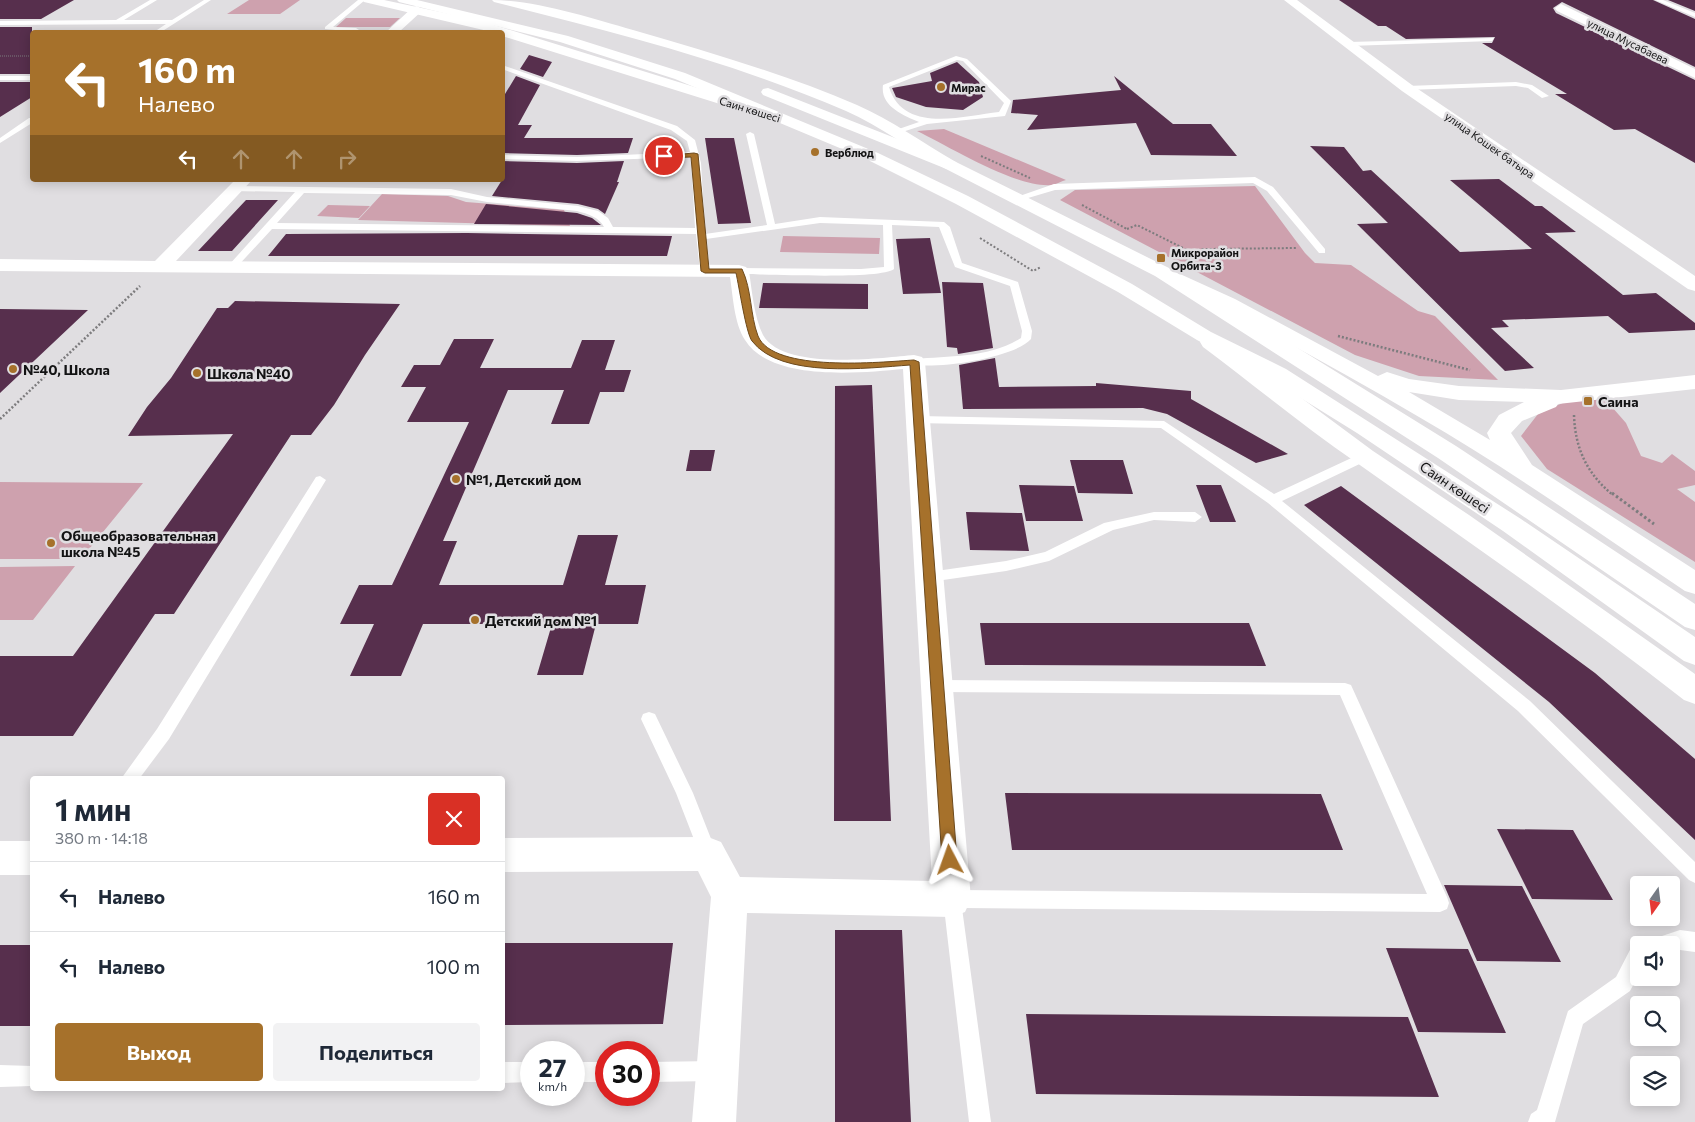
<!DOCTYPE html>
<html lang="ru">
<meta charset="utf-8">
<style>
:root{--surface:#fff;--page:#f2f2f3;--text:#1f2937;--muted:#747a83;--line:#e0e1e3;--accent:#a6712b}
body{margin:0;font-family:Commissioner,sans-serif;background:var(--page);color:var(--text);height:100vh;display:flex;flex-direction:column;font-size:19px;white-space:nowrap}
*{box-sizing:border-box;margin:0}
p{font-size:16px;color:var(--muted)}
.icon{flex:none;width:28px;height:28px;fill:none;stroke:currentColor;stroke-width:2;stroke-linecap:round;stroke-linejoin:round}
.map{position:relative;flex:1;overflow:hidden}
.details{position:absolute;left:30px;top:776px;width:475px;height:315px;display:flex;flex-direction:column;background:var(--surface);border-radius:5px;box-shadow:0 2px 12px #0003}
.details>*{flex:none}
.guide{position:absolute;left:30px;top:30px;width:475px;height:152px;border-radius:5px;box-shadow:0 2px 12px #0003;background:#a6712b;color:#fff;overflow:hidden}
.needle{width:32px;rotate:194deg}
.tools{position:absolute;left:1630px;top:876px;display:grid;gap:10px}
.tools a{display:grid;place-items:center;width:50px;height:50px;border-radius:5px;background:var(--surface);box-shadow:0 2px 12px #0003;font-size:25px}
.speed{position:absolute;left:520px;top:1041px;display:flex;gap:10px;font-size:25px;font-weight:700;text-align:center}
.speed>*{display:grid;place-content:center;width:65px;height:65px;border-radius:50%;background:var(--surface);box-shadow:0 2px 12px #0003;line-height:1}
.speed small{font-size:12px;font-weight:400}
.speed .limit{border:8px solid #d22;background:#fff;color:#111}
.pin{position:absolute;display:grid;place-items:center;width:42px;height:42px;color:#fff;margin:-21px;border:2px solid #fff;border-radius:50%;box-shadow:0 1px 5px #0007}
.me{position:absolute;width:55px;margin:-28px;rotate:356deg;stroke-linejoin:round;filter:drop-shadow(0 0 4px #0008)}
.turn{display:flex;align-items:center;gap:18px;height:105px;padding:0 25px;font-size:22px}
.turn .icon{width:65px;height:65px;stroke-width:2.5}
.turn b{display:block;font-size:35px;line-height:42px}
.lanes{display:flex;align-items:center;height:48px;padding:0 25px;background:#0003;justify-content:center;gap:25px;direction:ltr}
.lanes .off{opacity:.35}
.round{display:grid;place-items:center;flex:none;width:52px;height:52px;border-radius:5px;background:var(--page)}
.overview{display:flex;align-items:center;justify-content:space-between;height:85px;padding:0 25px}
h1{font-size:30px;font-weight:700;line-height:38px}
.cta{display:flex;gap:10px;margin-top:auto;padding:10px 25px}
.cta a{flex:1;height:58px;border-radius:5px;background:var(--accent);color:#fff;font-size:20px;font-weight:700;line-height:58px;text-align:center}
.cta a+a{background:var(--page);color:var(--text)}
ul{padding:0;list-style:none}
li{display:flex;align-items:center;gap:15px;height:70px;padding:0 25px;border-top:1px solid var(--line)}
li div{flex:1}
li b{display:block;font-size:19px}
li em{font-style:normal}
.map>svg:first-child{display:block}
</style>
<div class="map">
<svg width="1695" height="1122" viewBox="0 0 1695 1122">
<rect width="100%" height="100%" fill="#e0dee1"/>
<path fill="#cea1ae" d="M249,0H300L280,14H227Z
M346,18H400L390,27H336Z
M944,129L1066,180C1062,181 1057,184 1052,185C1018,189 950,147 917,131Z
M1255,186L1305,253L1315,263L1351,265L1418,311L1435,316L1498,380L1419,376L1355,355L1060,200L1075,190Z
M382,194L448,196L466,202L564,210L570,226L358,220Z
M328,205L370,206L359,218L317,216Z
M783,236L880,238L879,254L780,252Z
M1605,399L1626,423L1641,456L1662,463L1672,454L1695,471V485L1677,489L1695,502V562L1547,469L1521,436L1538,414L1567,401Z
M0,482L143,483L81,559H0Z
M75,566L33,620H0V567Z"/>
<path fill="#572f4d" d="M0,0H74L41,19H0Z
M1339,0H1653L1695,19V67L1562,2L1553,8L1556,13L1695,80V163L1635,129L1614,130L1555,94H1567L1482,43H1492L1495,37L1406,39L1386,26H1378Z
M1668,0H1695V11Z
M0,27H32V74H0Z
M529,55L552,62L543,77L520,69Z
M957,62L979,82L983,97L963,110L926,107L896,97L892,88L932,81L930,73Z
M516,76L540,85L518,125H532L524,138H633L628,153L577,155L502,153V99Z
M1114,76L1173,124H1211L1237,156L1151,155L1136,123L1027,130L1038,115L1011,113L1013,100L1121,90Z
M0,82H32V97L0,117Z
M705,138H734L751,223L718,224Z
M1310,146L1344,147L1363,171L1371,170L1460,252L1532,249L1450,180L1499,179L1535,206H1542L1576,232L1545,233L1623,295L1656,293L1695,323V330L1629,333L1608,316L1502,320L1509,327L1491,328L1534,368L1505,371L1357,224L1388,223Z
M502,161L577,163L624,161L617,182H619L605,214L598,209L578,204L492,196L502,180Z
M246,200H278L232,251H198Z
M486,204L577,213L592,218L601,225L474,224Z
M467,233L596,235L672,236L667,256H268L286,234Z
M930,238L941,293L903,294L896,239Z
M942,282L983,283L993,348L958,354L957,348L947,347Z
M763,283L868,284V309L759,308Z
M235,301L400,304L365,355L334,405L311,435H291L174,614H155L73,736H0V656H73L233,434L128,436L147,407L171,378L217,308H228Z
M0,309L88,310L0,393Z
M454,339H494L480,368H571L582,340H615L605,370H631L624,392H600L589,424H551L564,390H508L443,541H457L439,585H563L578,535H618L605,585H646L638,624H596L583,675H537L552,624H423L401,676H350L374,624H340L359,585H392L469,422H407L426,387H401L414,365H440Z
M995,358L999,387L1096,386V383L1191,391V399L1288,454L1256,463L1167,414L1143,408L963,409L959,365Z
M872,385L891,821H834L835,386Z
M690,450H715L711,471H686Z
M1070,460H1123L1133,494L1078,493Z
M1019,485L1074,486L1083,521H1026Z
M1196,485H1221L1236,522H1210Z
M1341,486L1595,673L1695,759V840L1549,702L1304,505Z
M966,512L1022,513L1029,551L970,550Z
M980,623H1249L1266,666L985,665Z
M1005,793L1321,794L1343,850H1012Z
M1497,829L1573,830L1613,900L1532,899Z
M1444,885L1522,886L1561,962L1477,961Z
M835,930H902L911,1122H835Z
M502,943H673L663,1024L502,1025Z
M0,945H32V1026H0Z
M1386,948L1468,949L1506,1033L1418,1032Z
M1026,1014L1408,1017L1439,1097L1036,1094Z"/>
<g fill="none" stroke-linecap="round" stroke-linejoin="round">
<path stroke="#7d7c7e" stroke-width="1" stroke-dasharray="1 1" stroke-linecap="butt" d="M0,56H32"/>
<path stroke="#7d7c7e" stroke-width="2" stroke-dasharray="2 2" stroke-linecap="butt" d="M981,156L1030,178
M1082,205L1127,229
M1127,229L1137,225L1191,252
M980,238L1033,271L1041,267
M1188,261L1185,259L1191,252L1203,249L1297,248"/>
<path stroke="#7d7c7e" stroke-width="2.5" stroke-dasharray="2 2" stroke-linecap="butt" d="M1338,336L1470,370
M1574,415C1575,448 1587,474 1613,495
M0,419L140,286"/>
<path stroke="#7d7c7e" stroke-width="3" stroke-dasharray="2.5 2.5" stroke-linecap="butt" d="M1612,493L1654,524"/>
<path fill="#fff" fill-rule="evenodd" d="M150,0H157L124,20H172L204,0H211L161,32H154L166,24L0,25V21L116,20Z
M358,0H365L333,27L356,28L359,30L357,32L325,29V27Z
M1655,0H1663L1695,13V17Z
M1494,38L1492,41L1349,46L1346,44L1349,42Z
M956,56L967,59L1011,101L1005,116L927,124L893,135V131L919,122C903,115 880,106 883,85ZM957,60L963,61L1004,103L999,112C963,116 903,134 889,87Z
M502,65L677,126L695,140L701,163L705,234L767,225L746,134L750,132L754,134L775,224L820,217L944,222L950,227L962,263L1018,282L1032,331L1031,339C1015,358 933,370 910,364V360L914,359C950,356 989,358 1021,338L1022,331L1010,286L955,267L939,227L892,225L894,269C881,280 763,274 739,274L734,271L739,268L861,269L884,267L883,225L820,223L706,239L710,271L705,274L700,271L696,234L272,229L234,270H228V266L295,192L232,191V187L235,186L451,189L487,197L578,206L598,211L608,218L613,227L695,228L691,157L577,161L502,159V155L577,157L690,152L687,141L671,130L502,69ZM304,193L451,195L487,202L577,211C588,214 599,217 604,227L277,223Z
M0,76H32V80H0Z
M1516,82L1532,85L1549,96L1542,98L1528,88L1516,86L1407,90L1403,88L1407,86Z
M29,118H32V123L0,143V138Z
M1255,177L1273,187L1325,249V253H1319L1267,191L1253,183L1055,190L1018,201L1014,198L1054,184Z
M919,416L1164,421L1274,494L1360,454H1368L1370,457L1368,460L1282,501L1530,701L1695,862V883L1689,880L1518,711L1268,503L1161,428L915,423L913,420Z
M320,476L326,480L169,739L139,779H121L157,729L316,477Z
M1154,512H1195L1202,517L1195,522L1154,520L1113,530L1049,561L1006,571L929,582L922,577L929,572L1006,561L1045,552L1104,523Z
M936,680L1345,683L1351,685L1447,897L1449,903L1447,909L1440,912L962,908L991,1122H969L943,899L945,893L952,890L1427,894L1340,695L936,692L931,690L928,686L931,682Z
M649,712L655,714L693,793L717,854L714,860L708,862L702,860L676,793L641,719L643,714Z
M1680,930L1695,932V952L1680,950L1671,952V945H1653L1656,938Z
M1639,943L1643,945H1639V974L1630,991L1583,1024L1555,1122H1528L1531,1114L1537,1110L1568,1011L1616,977L1632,946Z
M715,1061L722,1064L725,1071L722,1078L715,1081L649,1082V1062Z
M502,1062H531V1082L502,1083Z
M574,1062H606V1082H574Z
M0,1065L32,1066V1086L0,1087Z"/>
<path fill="#fff" fill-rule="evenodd" d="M1284,0H1297L1412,85L1695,276V291L1688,289L1402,91Z
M1561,4L1695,69V78L1557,11L1555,8Z
M417,6L423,10L399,32H386L413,7Z
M235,180H252L176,261L739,265L746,267L749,271C752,291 754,317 763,335C783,371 880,358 914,355L922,357L925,362L971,899L965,912L952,917L747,913L736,1122H692L711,897L698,871L502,872V838L708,837L721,842L740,877L932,881L903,369C860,373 771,382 745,340C734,323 733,296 730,277L0,271V259L155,261Z
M0,841H32V875H0Z"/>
<path fill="#fff" fill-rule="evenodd" d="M362,0H384L478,20L775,112L777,115L775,118H765L502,36V32H492L364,2Z
M492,0C535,0 591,18 633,30C708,52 785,74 857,105C891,120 923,143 956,162L958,165L950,170L944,168C912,150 880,126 846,111C733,62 613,32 494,2Z
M1180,274L1235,299L1378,376L1387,372L1409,379L1459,386L1561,390L1695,375V389L1558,404L1556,407L1522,421L1511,433L1532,465L1695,570V594L1685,591C1597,532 1511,470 1419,417C1339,370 1257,325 1173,284L1170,280L1173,276ZM1409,392L1459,400L1524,402L1499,415L1487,433L1490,440Z
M1211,336L1219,337L1373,451L1469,515L1695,674V704L1684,700C1578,617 1467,541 1357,463C1304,427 1254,385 1203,347L1200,342L1203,337Z"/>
<path fill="#fff" fill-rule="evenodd" d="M397,0H417L568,36L685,73L878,153L968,196L1132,284L1211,332L1286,369L1521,519L1695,637V665L1684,661L1503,531L1357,433L1270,379L1197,340L1118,292L956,204L866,159L675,79L560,42L399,2Z
M768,88L956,162L1169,268L1456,446L1695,604V630L1685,627L1438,458L1155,276L944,168L763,95L761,92L763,89Z"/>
</g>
<path fill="#a6712b" stroke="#6c491c" d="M694,153L698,154L709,269H742C752,290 750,315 758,336C773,373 882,362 914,360L919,362L957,860L955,865L950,867L944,865L942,860L910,365C868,368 781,379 752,341C746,333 739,286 736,273H705L701,271L691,157L664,158L660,156Z"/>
<g fill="#a6712b" stroke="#e0dee1" stroke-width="2">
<circle cx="941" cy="87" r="5"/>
<circle cx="815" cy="152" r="5"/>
<rect x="1156" y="253" width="10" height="10" rx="2.5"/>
<circle cx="13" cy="369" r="5"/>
<circle cx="197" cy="373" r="5"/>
<rect x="1583" y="396" width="10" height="10" rx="2.5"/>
<circle cx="456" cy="479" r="5"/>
<circle cx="51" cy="543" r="5"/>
<circle cx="475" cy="620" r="5"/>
</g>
<g text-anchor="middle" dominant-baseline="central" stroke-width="5" stroke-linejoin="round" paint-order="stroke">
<g font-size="11" fill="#131314" stroke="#e0dee1">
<text transform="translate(1628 41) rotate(26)">улица Мусабаева</text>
<text transform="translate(750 109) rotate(17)">Саин көшесі</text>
<text transform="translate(1490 145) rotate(35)">улица Кошек батыра</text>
</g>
<g font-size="11" font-weight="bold" fill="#131314" stroke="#e0dee1" text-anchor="start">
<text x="951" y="87">Мирас</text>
<text x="825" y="152">Верблюд</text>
<text x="1171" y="252">Микрорайон<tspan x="1171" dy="13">Орбита-3</tspan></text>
</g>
<g font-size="14" font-weight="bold" fill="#131314" stroke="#e0dee1" text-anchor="start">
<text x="23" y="369">№40, Школа</text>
<text x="207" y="373">Школа №40</text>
<text x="1598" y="401">Саина</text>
<text x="466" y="479">№1, Детский дом</text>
<text x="61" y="535">Общеобразовательная<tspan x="61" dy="16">школа №45</tspan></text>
<text x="485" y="620">Детский дом №1</text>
</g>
<g font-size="14" fill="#131314" stroke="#e0dee1">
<text transform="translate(1455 487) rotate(34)">Саин көшесі</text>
</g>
</g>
</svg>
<div class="tools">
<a><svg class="needle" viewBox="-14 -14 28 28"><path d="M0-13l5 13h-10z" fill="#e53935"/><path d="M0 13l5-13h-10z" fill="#747a83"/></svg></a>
<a><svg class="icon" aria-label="sound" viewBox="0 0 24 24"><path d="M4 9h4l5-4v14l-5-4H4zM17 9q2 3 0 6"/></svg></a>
<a><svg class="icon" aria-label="search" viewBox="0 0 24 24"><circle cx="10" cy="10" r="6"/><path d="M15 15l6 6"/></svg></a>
<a><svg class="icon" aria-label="layers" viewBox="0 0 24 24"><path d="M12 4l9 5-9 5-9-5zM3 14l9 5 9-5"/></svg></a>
</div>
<div class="speed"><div>27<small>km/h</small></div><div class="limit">30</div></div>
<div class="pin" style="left:664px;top:156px;background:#d93025"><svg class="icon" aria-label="arrive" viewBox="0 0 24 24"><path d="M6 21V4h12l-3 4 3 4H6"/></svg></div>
<svg class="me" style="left:950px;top:860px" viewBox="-20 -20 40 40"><path d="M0-17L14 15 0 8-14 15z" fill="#a6712b" stroke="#fff" stroke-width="4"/></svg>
<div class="guide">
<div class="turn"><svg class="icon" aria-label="left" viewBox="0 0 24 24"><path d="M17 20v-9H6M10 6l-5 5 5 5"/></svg><div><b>160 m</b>Налево</div></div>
<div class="lanes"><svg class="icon" aria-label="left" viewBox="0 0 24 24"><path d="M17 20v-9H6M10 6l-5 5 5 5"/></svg><svg class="icon off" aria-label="ahead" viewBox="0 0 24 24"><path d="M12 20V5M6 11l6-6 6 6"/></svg><svg class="icon off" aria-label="ahead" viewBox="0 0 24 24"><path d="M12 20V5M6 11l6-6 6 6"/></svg><svg class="icon off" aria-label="right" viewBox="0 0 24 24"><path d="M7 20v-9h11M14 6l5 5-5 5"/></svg></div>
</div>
<section class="details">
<div class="overview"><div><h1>1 мин</h1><p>380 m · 14:18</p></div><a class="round" style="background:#d93025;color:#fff"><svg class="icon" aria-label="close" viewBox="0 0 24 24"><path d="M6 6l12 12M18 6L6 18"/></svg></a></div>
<ul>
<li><svg class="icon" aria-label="left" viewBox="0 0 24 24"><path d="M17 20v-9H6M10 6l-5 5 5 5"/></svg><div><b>Налево</b></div><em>160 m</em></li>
<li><svg class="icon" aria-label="left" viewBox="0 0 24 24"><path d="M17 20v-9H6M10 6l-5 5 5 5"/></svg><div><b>Налево</b></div><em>100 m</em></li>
</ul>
<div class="cta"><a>Выход</a><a>Поделиться</a></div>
</section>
</div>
